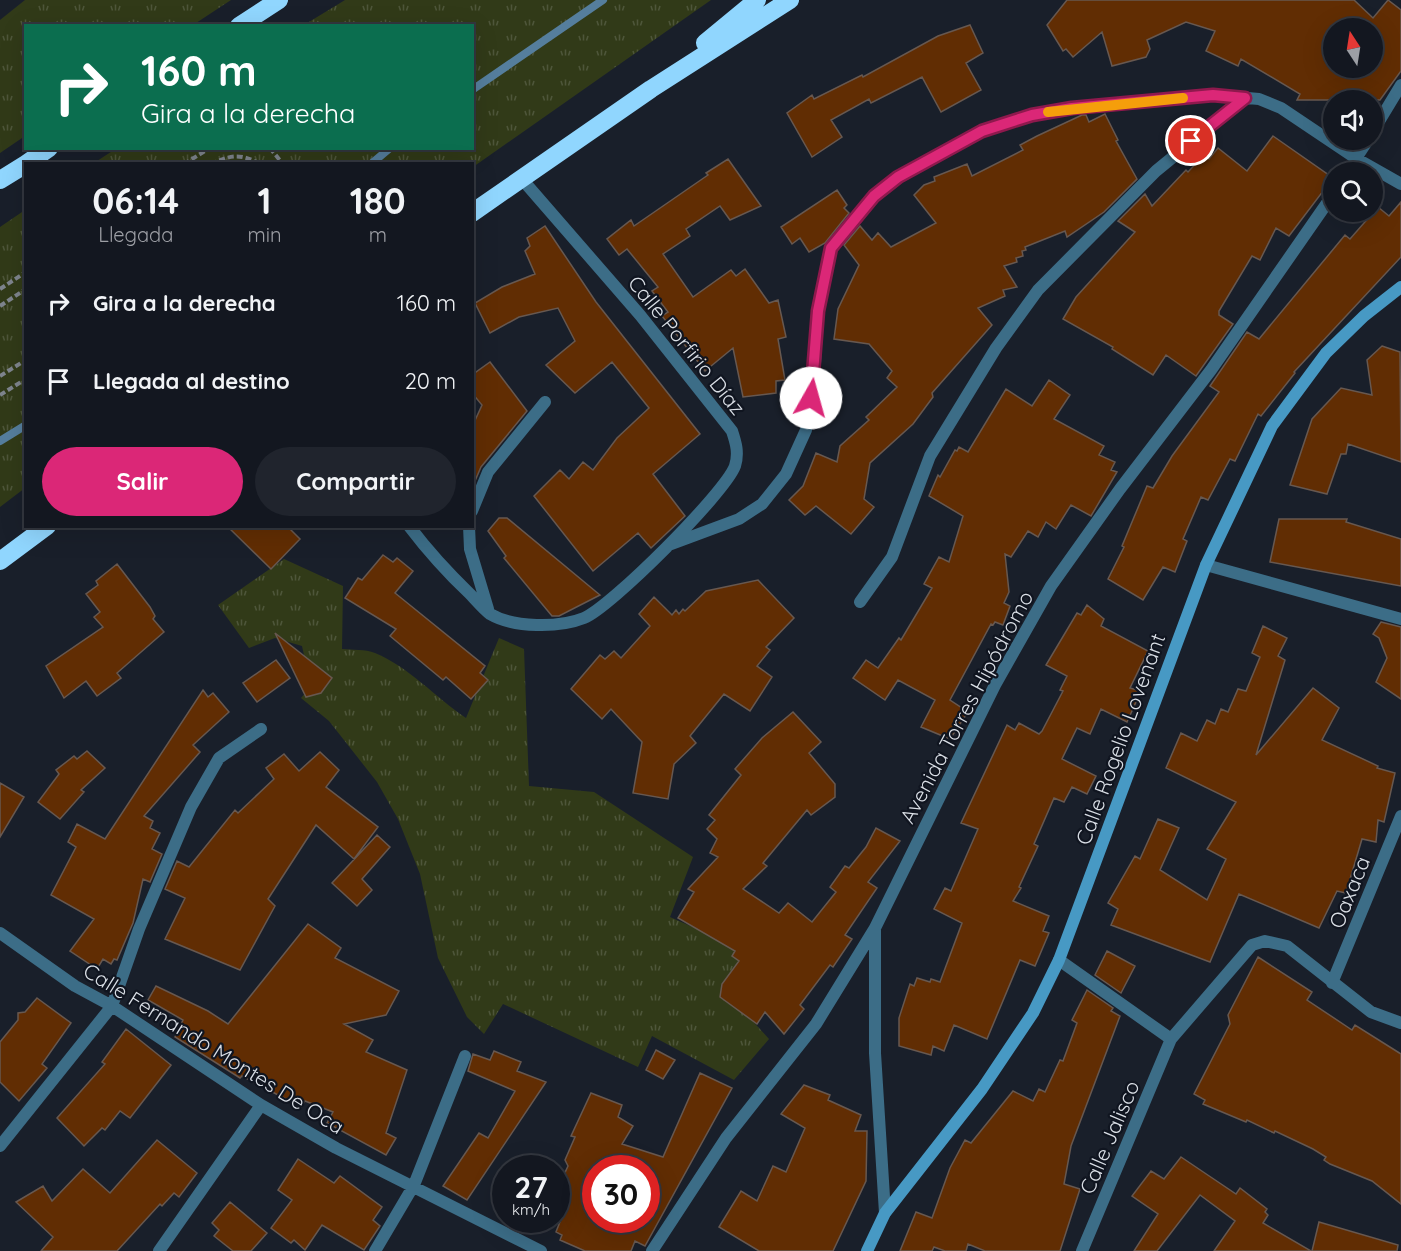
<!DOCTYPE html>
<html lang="es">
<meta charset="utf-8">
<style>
:root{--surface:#131720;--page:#20242d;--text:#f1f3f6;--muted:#9d9fa5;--line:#32363e;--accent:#db2777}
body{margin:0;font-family:Quicksand,sans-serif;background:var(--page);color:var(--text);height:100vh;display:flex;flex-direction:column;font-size:22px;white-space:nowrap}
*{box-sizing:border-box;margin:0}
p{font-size:20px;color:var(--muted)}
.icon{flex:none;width:33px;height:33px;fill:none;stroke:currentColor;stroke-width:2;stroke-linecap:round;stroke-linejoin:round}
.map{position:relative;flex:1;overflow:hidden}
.details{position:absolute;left:24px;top:162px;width:450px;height:366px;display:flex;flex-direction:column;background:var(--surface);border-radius:0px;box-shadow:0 6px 24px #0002,0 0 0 2px var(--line)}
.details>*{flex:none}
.guide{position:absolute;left:24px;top:24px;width:450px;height:126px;border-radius:0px;box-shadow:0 6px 24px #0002,0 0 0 2px var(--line);background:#0b6e4f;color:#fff;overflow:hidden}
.needle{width:39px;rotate:348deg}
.buttons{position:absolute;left:1323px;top:18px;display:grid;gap:12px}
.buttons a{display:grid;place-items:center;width:60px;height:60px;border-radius:50%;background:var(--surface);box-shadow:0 6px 24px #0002,0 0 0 2px var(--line);font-size:30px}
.speed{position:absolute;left:492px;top:1155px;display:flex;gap:12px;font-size:30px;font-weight:700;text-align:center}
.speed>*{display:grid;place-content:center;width:78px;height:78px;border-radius:50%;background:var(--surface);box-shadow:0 6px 24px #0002,0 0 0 2px var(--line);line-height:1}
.speed small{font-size:15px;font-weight:400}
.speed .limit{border:9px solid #d22;background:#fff;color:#111}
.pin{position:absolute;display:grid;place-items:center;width:51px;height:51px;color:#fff;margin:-26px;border:3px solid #fff;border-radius:50%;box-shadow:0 2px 6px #0007}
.me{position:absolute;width:66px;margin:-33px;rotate:7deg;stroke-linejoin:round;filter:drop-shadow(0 0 4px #0008)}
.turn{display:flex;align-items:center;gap:21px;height:126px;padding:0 18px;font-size:27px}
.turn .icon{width:78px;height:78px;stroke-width:2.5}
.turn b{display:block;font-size:42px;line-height:51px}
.eta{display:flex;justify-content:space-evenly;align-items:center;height:102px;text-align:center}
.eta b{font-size:36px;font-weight:700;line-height:42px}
.primary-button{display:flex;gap:12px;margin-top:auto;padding:12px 18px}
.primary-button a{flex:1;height:69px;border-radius:36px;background:var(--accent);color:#fff;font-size:24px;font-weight:700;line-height:69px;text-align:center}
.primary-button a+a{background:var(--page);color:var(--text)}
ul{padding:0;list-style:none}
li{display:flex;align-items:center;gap:18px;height:78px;padding:0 18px}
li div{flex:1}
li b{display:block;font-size:22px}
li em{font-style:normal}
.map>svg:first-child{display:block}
</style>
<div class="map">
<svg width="1401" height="1251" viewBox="0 0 1401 1251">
<defs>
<pattern id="grass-tufts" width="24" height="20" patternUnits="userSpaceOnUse" patternTransform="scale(1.5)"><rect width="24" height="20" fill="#313a18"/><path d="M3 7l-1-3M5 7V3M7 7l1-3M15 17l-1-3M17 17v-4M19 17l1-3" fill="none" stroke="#4e563a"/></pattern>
</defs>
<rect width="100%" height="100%" fill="#191f2a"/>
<path fill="url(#grass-tufts)" d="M25,0H231L193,25L26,26L25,136L0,153V20Z
M345,0H711L473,167L472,164L94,163L117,148H472V26L304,25Z
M25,210V488L0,507V227Z
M284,559L343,586L342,649C352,650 365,649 375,653C409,667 435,697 466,718L499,638L524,649L529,786L594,792L693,857L670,917L749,952L728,994L769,1039L734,1080L652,1036L638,1067L503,1004L484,1034L467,1017L438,958L420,874L398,819L377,782L329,721L301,698L311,686L302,646L275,638L249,648L218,605Z"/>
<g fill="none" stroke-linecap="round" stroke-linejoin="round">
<path stroke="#557e9d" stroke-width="8" d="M472,90L603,0
M371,164L390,148
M0,441L26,425"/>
</g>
<path fill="#612d03" stroke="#675850" stroke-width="1.5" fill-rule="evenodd" d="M1067,0H1354L1373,18L1388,0L1401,10V71L1380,100H1297L1300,94L1241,59L1238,66L1206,51L1215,31L1186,22L1147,40L1150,49L1146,57L1112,66L1102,32L1073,57L1066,49L1063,51L1047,25ZM1334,28H1372V68H1334Z
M970,25L983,53L966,63L981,90L941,112L922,77L871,103L869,99L831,120L842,137L812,157L787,113L812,95L814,99L862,75L863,77L938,36Z
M1105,114L1118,140L1116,141L1137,179L1104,212L1067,237L1065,231L1025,247L1026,250L1022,251L1023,256L1016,258L1017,262L1004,266L1017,287L1003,290L1005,296L978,308L992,325L932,393L933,397L913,424L870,463L864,499L874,507L851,534L816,506L805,515L789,500L803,486L816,453L837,462L840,446L869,420L866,417L897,387L887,378L892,371L869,344L834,339L838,309L859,265L844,245L860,226L872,240L878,233L891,247L936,223L914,195L924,185L935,181L934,177L967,164L972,176L1023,150L1020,145L1037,136L1082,115H1086L1089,122Z
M1273,136L1333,178L1289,236L1276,228L1260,260L1252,256L1219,311V315L1233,324L1196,376L1166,355L1153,375L1112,349L1113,347L1063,319L1076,297L1135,232L1118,221L1145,194L1152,206L1186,170L1188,172L1204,155L1209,159L1218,148L1247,171Z
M728,159L761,206L730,220L720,206L686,229L690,236L663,254L693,297L731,270L736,276L745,269L769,303L778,300L786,337L778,339L785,380L776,381V393L743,397L733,348L705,371L662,316L668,312L652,291L658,287L627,249L619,255L607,239L631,220L634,226L708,175L706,173Z
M837,190L847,205L844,208L849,213L825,243L809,252L800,238L792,244L781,227Z
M1401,202V257L1294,372L1295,373L1261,416L1258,414L1235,461L1230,459L1208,500L1201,497L1183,539L1187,541L1175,572L1163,567L1143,600L1108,579L1124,547L1122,546L1147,486L1153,488L1172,456L1219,392L1210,386L1247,332L1259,339L1345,235L1350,239L1378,207L1389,216Z
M545,226L596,302L700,434L653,474L685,516L651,548L638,533L593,571L534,496L560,470L569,479L583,462L593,470L617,438L649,408L612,362L575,393L546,365L575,341L558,308L519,317L490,333L475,303L502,287L535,274L525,251L530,246L527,238Z
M1382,346L1400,352L1401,462L1348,444L1346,454H1341L1327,494L1290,485L1312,419L1341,388L1372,395L1367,360Z
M490,362L527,411L481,467L472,488V427L482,405L472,393V375Z
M1049,380L1070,395L1054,419L1104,446L1099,455L1115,462L1111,470L1117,472L1091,516L1071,505L1056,529L1046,522L1038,537L1028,531L1011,557L1005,554L1009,592L1004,603L1010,606L1003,625L995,622L993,625L991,624L950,700L968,712L950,739L921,727L935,700L898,680L885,700L853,678L866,660L878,668L899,638L901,640L932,588L924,584L939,557L949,562L963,516L929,496L938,475L940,477L955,450L957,451L959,447L968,452L1006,389L1032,406Z
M499,518H507L600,595L559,616H552L504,558L506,556L488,531Z
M1279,519H1347L1346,522L1401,539V586L1270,562Z
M227,526H287L300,539L271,569Z
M383,555L393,562L397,558L413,571L395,593L485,666L480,673L488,680L471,699L446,677L443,680L390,636L396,629L345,598L358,578L362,580Z
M117,564L150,607L155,616L153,619L164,632L117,673L121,678L97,696L86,681L64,698L46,666L103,627L94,617L100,612L86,594L98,585L96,581Z
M758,580L794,618L766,647L770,650L757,666L772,677L750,711L724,694L690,736L696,743L674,764L668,799L633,793L642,742L611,709L602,719L571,689L600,655L605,659L614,651L621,658L650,626L639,614L654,597L672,615L676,610L679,614L683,609L685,611L706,591Z
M1087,605L1104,619L1101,626L1148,651L1130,688L1141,691L1127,722L1101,709L1090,734L1077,728L1062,759L1096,776L1087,794L1072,787L1064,802L1054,798L1034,844L1038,846L1019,887L1021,888L1013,901L1049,916L1043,931L1049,933L1035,966L1020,960L987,1039L954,1025L944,1051L933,1046L931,1055L899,1046V1018L910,984L914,986L917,978L930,982L931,979L940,982L962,923L934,909L945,888L951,891L978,829L961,823L1007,725L1015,730L1019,723L1039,734L1042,731L1063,691L1060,690L1067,676L1046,665L1077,613L1081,615Z
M1381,622L1401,627V699L1376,682L1387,658L1379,638L1373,634Z
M1263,626L1287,638L1278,656L1285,660L1256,755L1313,688L1339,708L1322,740L1378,766L1377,768L1395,773L1384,822L1378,820L1376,842L1362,839L1346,893L1337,891L1319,928L1239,894L1210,962L1111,925L1118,909L1108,903L1135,856L1140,859L1158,819L1179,828L1160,870L1207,900L1226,859L1207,849L1236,802L1166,768L1181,733L1197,741L1207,720L1215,724L1221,709L1228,712L1238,689L1246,691L1260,657L1252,653Z
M275,633L332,678L321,693L306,697Z
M276,660L290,678L257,702L243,683Z
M203,690L208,697L213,693L229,712L193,745L200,752L144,816L153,821L150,828L160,833L152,849L162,854L150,882L143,879L133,923L117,960L114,959L111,964L103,959L97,969L70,951L94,919L51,895L76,847L68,842L77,824L105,839Z
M793,712L821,742L809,753L835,784V797L811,815L807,810L763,863L767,866L743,889L779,913L788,903L812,922L836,892L830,887L845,866L849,868L866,847L876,828L900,841L868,882L877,888L845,935L852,939L833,967L830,965L800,1005L804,1009L784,1034L765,1012L757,1024L720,997L722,984L739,961L732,956L735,951L678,918L694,892L688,889L718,857L710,853L717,839L707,829L715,820L709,815L741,775L735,769L762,738Z
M87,751L105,768L81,790L84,792L60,819L38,802L59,774L56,770L74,756L77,759Z
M320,752L339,770L326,787L378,827L354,859L316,825L268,899L275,906L240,970L165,939L185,898L165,889L177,861L189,867L235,810L238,813L274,779L266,768L284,754L299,771Z
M0,783L24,797L0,837Z
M377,835L390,847L362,879L372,890L357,906L332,883Z
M308,924L341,948L335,958L399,991L386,1015L344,1024L373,1040L366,1052L407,1070L386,1133L396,1138L386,1155L327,1123L333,1112L305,1101L301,1107L242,1076L240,1078L175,1037L183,1020L148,1000L156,986L208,1011L228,1024Z
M1107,951L1135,966L1121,993L1095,975Z
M1258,957L1312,992L1307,1000L1352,1030L1355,1025L1401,1054V1204L1372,1181L1330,1164L1324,1160L1326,1157L1313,1149L1275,1131L1274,1133L1247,1120L1246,1122L1203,1104L1205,1100L1194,1094L1230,1024L1228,1015Z
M1087,990L1113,1008L1111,1011L1120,1016L1071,1146L1064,1184L1080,1189L1060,1251H985L968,1244L966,1251H945L934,1247L932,1251H900L916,1212L932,1218L950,1168L965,1140L971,1143L1013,1091L1033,1101L1039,1089L1045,1092L1060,1060L1063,1061L1077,1023L1072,1020Z
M37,998L71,1023L42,1064L47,1068L19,1101L0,1082V1042L18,1020V1013L25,1012Z
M126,1029L171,1065L130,1118L120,1111L105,1130L102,1128L84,1146L57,1118L105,1064L102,1062Z
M656,1050L675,1060L663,1079L646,1070Z
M494,1051L521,1062L517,1071L546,1082L467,1200L443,1186L479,1133L488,1138L515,1091L468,1071L473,1054L490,1060Z
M700,1073L732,1088L645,1246L635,1241L631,1251H585L560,1240L562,1235L556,1232L563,1214L556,1211V1192L568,1166L565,1160L575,1137L571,1136L591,1093L622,1105L618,1117L633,1126L622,1144L663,1157ZM596,1168H646V1184L653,1188L646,1202V1220H638L635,1227L615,1220H596Z
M804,1085L830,1095L828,1100L861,1115L855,1131H867L866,1181L833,1251H759L719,1227L741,1191L757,1201L773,1166L786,1172L805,1128L781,1114Z
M157,1140L197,1173L179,1197L174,1193L162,1206L160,1204L117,1251H41L53,1237L16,1202L43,1186L52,1201L83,1169L110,1193Z
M1181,1157L1236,1194L1240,1188L1267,1209L1265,1212L1268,1215L1263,1223L1311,1251H1214L1235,1221L1200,1195L1157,1251H1134L1158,1214L1132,1196L1151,1171L1164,1179Z
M298,1159L334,1183L340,1176L382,1207L373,1220L380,1226L364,1250L322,1225L305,1250L294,1240L291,1243L271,1228L292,1200L278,1190Z
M230,1202L267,1233L251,1251H233L214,1236L219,1230L212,1223Z
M1319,1222L1398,1245L1397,1251H1312Z"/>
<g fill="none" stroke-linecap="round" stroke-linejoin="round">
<path stroke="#7e848d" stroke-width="4" stroke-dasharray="6 3" stroke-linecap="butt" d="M270,148L283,164
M184,164L210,148
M211,164C231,155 240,153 260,164
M0,289L26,272
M0,306L26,289
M0,376L26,360
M0,395L26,379"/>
<path stroke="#3c6d87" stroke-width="12" d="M1372,133L1401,85
M1347,172L1368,140
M472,511L488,472L545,402
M409,526C428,551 448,573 470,594C476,600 483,609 490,614C514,628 559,628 584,618C611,607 725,493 735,466C739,453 736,443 732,431L640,315L521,178
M469,526L470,549L488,609
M669,545L739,519L762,504L786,474L806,430L814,381L818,311L831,248L874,196L898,177L982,131L1032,115L1072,108L1213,95L1259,99L1281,108L1357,159L1401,184
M1206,565L1401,619
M860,602L892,557L930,456L996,348L1038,290L1156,171L1245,98
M875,930V1053L885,1213
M0,933L75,986L112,1006L261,1105L336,1148L541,1251
M1059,960L1171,1039
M1332,983L1401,816
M0,1146L112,1006L139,929L191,807L219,758L261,729
M159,1251L261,1105
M375,1251L414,1185L465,1056
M652,1251L726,1138L816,1024L875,928L995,685L1051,586L1120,489L1211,370L1334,193
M1082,1251L1171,1039L1252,945L1265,941L1287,946L1371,1012L1401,1023"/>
<path stroke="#4799c4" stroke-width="12" d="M867,1251L885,1213L982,1089L1033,1013L1059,960L1206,565L1272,426L1326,353L1364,316L1401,287"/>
<path stroke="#90d6fe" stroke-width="18" d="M239,26L279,0
M705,43L757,0
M26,164L49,148
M0,180L26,164
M472,213L651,89L790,0
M0,561L47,526"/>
</g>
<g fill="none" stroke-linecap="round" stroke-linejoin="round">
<g stroke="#8e194d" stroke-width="15">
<path id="route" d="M811,398L818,311L831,248L874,196L898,177L982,131L1032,115L1072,108L1213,95L1245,98L1191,141"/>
</g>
<use href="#route" stroke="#db2777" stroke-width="10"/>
<path stroke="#f59e0b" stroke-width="10" d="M1048,112L1183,98"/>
</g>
<g text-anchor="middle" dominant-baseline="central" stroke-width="4.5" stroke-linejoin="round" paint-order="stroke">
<g font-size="21" fill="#dadfe6" stroke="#101520">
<text transform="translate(687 345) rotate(51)">Calle Porfirio Díaz</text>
<text transform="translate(966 707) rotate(-62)">Avenida Torres Hipódromo</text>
<text transform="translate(1120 739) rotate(-70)">Calle Rogelio Lovenant</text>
<text transform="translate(1349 892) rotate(-68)">Oaxaca</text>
<text transform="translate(214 1048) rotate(32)">Calle Fernando Montes De Oca</text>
<text transform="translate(1109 1137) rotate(-67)">Calle Jalisco</text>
</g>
</g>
</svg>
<div class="buttons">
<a><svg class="needle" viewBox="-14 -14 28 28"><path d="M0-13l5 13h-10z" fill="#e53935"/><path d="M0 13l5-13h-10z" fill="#9d9fa5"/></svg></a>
<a><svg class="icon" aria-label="sound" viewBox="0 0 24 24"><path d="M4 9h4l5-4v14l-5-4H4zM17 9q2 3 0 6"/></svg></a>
<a><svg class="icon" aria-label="search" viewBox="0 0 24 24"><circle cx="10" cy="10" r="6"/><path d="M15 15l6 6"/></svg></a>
</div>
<div class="speed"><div>27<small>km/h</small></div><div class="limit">30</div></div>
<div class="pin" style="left:1191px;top:141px;background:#d93025"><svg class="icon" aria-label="arrive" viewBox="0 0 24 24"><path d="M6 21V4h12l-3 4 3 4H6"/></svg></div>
<svg class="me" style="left:811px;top:398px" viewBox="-20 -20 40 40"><circle r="19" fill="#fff"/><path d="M0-13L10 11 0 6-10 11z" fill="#db2777"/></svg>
<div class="guide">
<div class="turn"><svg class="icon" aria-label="right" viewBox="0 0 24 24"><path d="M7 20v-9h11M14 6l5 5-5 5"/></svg><div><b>160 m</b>Gira a la derecha</div></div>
</div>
<section class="details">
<div class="eta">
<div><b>06:14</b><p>Llegada</p></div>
<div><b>1</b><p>min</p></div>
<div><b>180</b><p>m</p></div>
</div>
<ul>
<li><svg class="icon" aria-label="right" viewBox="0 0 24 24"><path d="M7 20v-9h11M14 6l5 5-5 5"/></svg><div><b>Gira a la derecha</b></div><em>160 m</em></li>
<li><svg class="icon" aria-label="arrive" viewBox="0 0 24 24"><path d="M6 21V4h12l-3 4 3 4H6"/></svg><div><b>Llegada al destino</b></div><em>20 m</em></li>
</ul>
<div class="primary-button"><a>Salir</a><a>Compartir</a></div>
</section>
</div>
